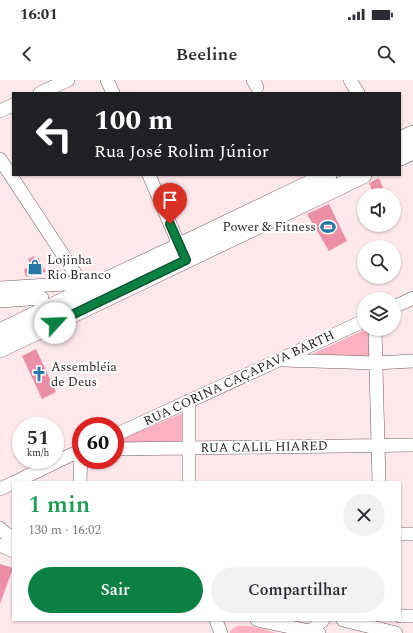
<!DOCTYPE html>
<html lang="pt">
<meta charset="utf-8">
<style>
:root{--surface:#fff;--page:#f2f2f3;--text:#2b2b33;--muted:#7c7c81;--accent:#0b8043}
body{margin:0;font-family:Spectral,serif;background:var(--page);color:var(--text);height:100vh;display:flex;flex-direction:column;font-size:15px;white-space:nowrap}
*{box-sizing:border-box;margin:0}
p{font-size:13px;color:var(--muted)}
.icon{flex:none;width:22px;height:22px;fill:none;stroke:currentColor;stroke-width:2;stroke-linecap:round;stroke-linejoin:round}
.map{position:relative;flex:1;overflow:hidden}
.sheet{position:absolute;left:12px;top:401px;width:389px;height:140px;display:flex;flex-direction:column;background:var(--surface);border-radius:0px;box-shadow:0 1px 3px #0004}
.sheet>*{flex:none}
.top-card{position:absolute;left:12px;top:12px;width:389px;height:84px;border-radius:0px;box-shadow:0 1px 3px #0004;background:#202124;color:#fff;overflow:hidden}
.buttons{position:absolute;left:357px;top:108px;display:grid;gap:8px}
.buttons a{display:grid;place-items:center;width:44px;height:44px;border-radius:50%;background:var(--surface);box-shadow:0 1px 3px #0004;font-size:20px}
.speed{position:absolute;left:12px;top:337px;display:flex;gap:8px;font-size:20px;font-weight:700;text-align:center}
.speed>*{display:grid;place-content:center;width:52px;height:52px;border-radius:50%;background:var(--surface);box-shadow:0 1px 3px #0004;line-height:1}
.speed small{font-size:10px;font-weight:400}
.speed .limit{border:6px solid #d22;background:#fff;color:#111}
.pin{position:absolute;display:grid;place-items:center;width:34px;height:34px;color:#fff;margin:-41px -17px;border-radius:50% 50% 50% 0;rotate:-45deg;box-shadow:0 0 4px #0007}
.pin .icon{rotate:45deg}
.me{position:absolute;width:44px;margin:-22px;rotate:65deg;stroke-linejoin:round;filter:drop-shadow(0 0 3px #0008)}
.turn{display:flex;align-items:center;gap:14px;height:84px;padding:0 16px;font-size:18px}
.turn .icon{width:52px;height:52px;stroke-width:2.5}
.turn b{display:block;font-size:28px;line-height:34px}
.round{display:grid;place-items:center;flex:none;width:42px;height:42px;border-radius:21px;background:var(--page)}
.headline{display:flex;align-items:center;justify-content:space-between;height:68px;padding:0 16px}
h1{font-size:24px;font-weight:600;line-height:30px;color:#1e9e55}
.primary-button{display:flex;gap:8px;margin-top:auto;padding:8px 16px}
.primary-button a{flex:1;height:46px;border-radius:24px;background:var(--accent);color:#fff;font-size:16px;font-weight:600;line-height:46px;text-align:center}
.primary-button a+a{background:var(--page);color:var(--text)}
.status{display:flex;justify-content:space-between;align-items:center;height:28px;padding:0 20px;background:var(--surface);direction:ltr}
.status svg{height:11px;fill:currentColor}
header{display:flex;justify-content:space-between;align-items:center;height:52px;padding:0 16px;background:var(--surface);font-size:18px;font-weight:600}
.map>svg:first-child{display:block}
</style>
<div class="status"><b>16:01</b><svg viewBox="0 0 49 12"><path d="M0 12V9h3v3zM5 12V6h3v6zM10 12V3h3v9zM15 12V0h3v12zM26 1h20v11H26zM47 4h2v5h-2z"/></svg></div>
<header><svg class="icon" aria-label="back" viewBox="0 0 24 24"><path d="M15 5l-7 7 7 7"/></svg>Beeline<svg class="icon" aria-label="search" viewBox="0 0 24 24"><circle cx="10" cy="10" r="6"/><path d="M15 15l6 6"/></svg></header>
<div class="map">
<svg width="413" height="553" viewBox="0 0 413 553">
<rect width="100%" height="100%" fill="#fde8ec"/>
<path fill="#fcb0c1" d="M366,249H367L369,252L371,276H308Z
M183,333L184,361L115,364V362Z
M237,546C250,545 264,549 276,553H230V551Z"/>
<path fill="#ea8fa5" d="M379,98L386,115H374L369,103Z
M329,124L347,161L329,171L307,134Z
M34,176L35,180L38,178L46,192L26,197L24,190L31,185L28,179Z
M36,269L56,312L42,319L22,276Z
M0,484L13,488L0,524Z"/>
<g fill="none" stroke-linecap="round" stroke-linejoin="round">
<g stroke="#725d61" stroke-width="14">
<path id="minor" d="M107,0L113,13
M253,0L257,7
M350,0L358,13
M40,13L68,0
M0,31L13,25
M0,79L86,210
M149,95L183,174
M0,208L81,203
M0,221L42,218
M394,227L413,218
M375,249L379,402
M283,280L376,283L413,281
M115,355L364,241
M115,369L413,365
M15,402L81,370
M80,402L81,371
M189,402V321
M0,409L13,403
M0,448L5,453L13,457
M400,454H413
M0,465L13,471
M400,536H413
M216,540L221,553
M257,540L319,553
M343,540L396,553
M308,553L323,540"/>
</g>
<g stroke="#725d61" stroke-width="18">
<path id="major" d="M400,60L413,54
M400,77L413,71
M0,252L86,210L180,166L328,95
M0,269L363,95"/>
</g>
<use href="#minor" stroke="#fff" stroke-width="13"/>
<use href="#major" stroke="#fff" stroke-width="17"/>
</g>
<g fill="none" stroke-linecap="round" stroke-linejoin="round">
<g stroke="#07532c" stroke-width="10">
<path id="route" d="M55,243L186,180L170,144"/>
</g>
<use href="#route" stroke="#0b8043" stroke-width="7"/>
</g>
<defs>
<g id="stadium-bare" transform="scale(1.2)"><path d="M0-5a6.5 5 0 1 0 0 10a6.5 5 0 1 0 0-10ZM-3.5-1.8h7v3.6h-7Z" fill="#2577a7" stroke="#fff" stroke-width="2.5" paint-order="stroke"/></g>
<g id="shop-bare" transform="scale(1.2)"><path d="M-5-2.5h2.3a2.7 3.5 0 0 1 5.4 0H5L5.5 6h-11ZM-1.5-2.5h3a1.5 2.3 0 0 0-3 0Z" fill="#2577a7" stroke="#fff" stroke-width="2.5" paint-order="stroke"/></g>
<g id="church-bare" transform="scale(1.2)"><path d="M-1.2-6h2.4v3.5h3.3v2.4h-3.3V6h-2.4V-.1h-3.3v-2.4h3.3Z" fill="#2577a7" stroke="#fff" stroke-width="2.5" paint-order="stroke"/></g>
</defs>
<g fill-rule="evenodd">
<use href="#stadium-bare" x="328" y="147"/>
<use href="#shop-bare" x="35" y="187"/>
<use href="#church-bare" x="39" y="294"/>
</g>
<g text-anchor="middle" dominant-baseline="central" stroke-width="4" stroke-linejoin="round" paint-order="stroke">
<g font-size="13" fill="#2d2426" stroke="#fff" text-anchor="start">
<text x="316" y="147" text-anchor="end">Power &amp; Fitness</text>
<text x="47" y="180">Lojinha<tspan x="47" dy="15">Rio Branco</tspan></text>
<text x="51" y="287">Assembléia<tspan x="51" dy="15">de Deus</tspan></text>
</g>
<g font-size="13" fill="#2d2426" stroke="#fff">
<text transform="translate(239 298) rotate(-25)">RUA CORINA CAÇAPAVA BARTH</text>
<text transform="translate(264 367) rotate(-1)">RUA CALIL HIARED</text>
</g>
</g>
</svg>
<div class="buttons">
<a><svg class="icon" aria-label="sound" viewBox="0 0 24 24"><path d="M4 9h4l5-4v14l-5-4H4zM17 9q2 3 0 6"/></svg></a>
<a><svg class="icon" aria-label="search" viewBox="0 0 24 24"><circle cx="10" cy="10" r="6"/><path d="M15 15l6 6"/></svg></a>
<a><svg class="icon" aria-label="layers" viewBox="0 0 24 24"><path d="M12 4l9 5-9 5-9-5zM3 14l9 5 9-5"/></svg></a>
</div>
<div class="speed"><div>51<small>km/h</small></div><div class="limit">60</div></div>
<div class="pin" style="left:170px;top:144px;background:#d93025"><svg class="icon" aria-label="arrive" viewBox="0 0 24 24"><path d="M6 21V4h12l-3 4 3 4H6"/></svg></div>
<svg class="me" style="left:55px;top:243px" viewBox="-20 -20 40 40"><circle r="19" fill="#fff"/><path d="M0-13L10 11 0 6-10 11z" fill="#0b8043"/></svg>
<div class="top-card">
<div class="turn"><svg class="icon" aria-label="left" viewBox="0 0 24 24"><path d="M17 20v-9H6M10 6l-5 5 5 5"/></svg><div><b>100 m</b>Rua José Rolim Júnior</div></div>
</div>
<section class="sheet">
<div class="headline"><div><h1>1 min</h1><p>130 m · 16:02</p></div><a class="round"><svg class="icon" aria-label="close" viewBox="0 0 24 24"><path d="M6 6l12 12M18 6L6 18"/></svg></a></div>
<div class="primary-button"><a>Sair</a><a>Compartilhar</a></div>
</section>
</div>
